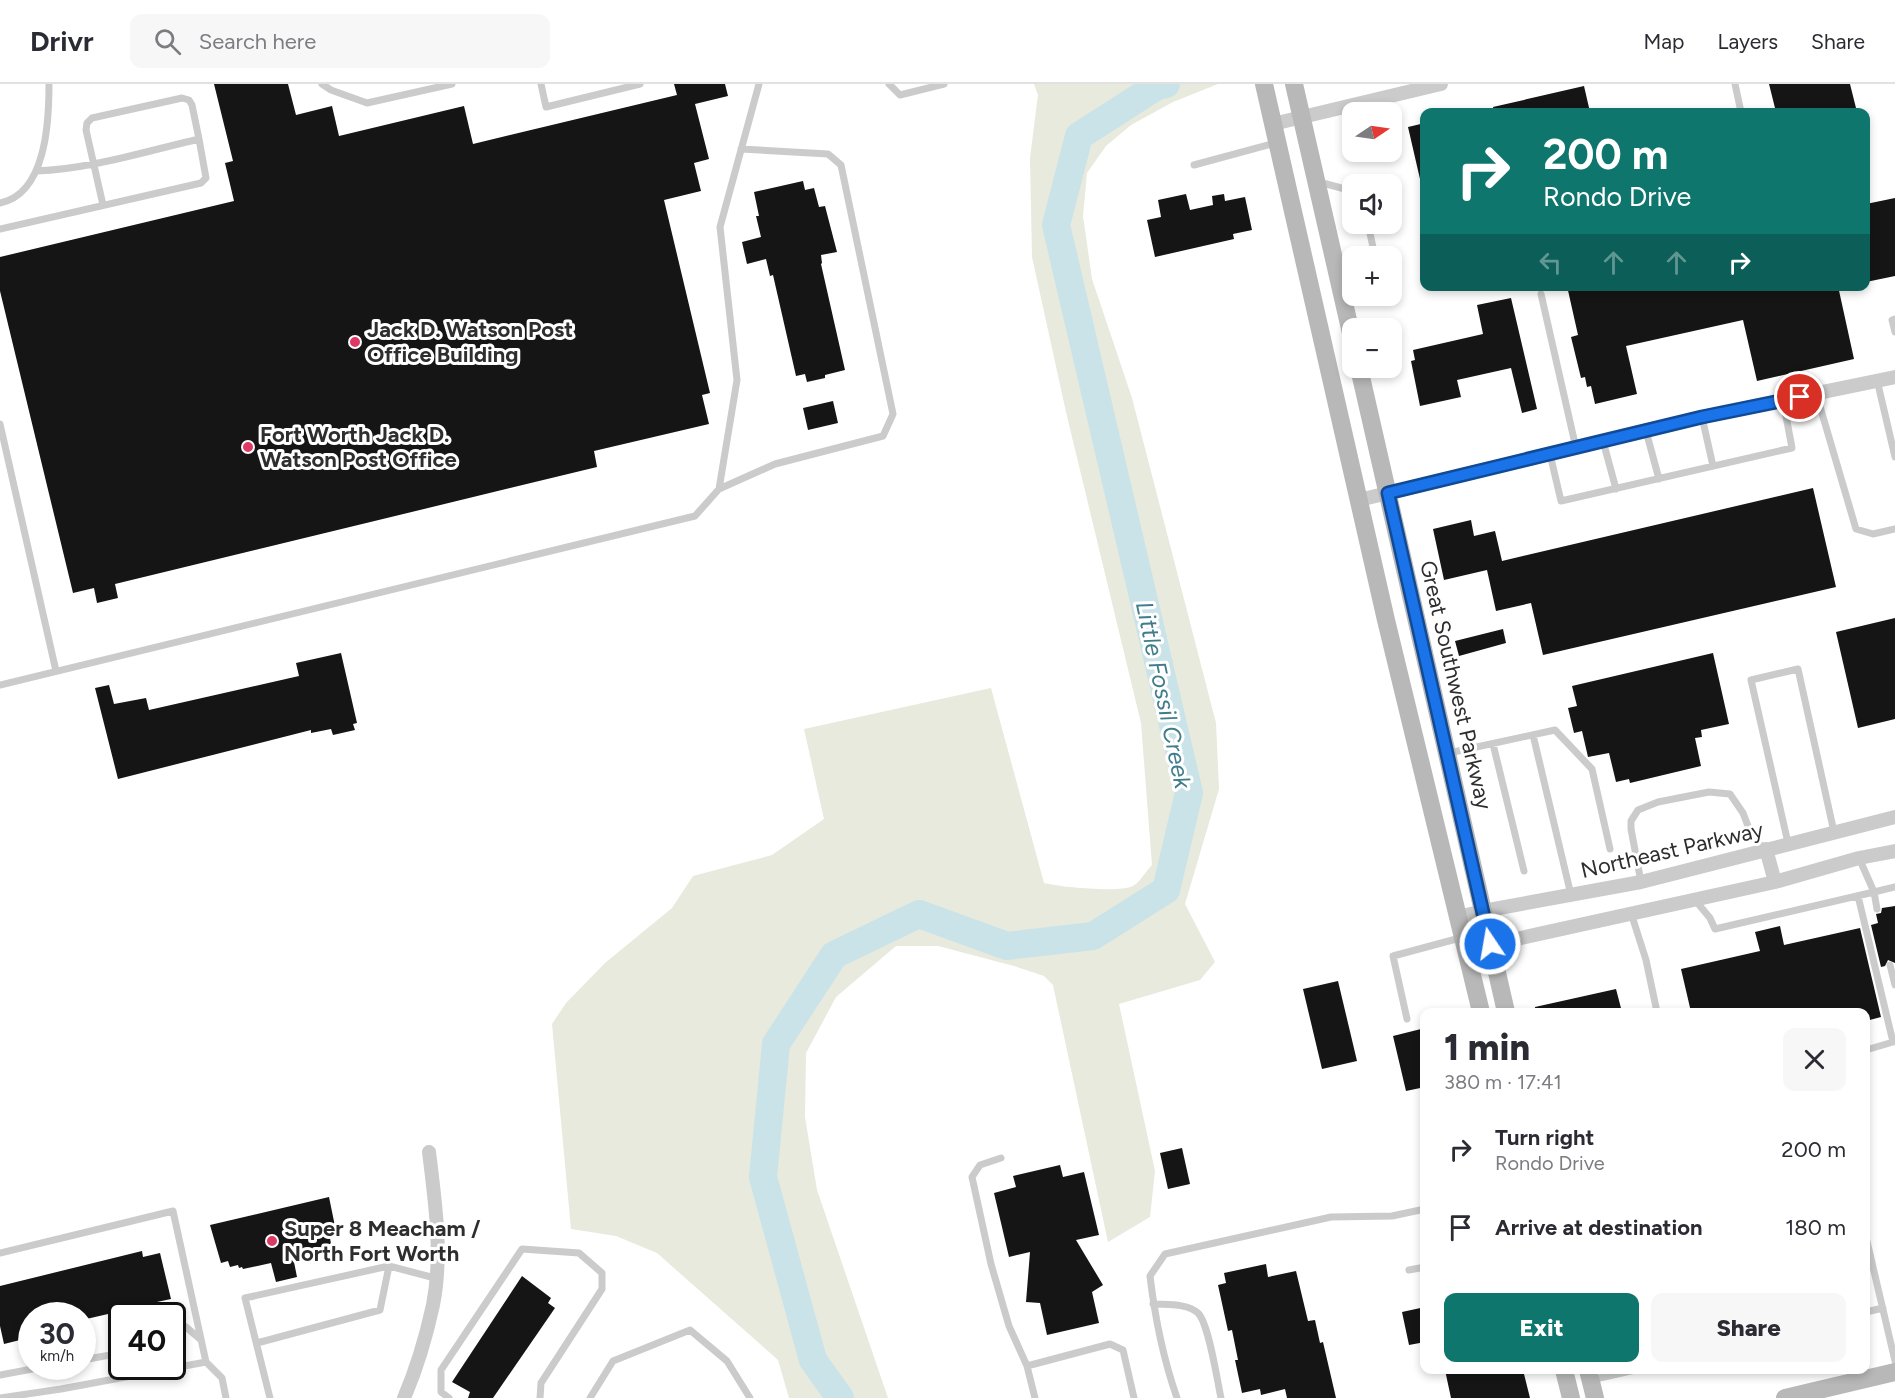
<!DOCTYPE html>
<meta charset="utf-8">
<style>
:root{--surface:#fff;--page:#f7f7f7;--text:#2b2b33;--muted:#7c7c81;--line:#e1e1e2;--accent:#0f766e}
body{margin:0;font-family:Figtree,sans-serif;background:var(--page);color:var(--text);height:100vh;display:flex;flex-direction:column;font-size:22px;white-space:nowrap}
*{box-sizing:border-box;margin:0}
p{font-size:20px;color:var(--muted)}
.icon{flex:none;width:33px;height:33px;fill:none;stroke:currentColor;stroke-width:2;stroke-linecap:round;stroke-linejoin:round}
.map{position:relative;flex:1;overflow:hidden}
.panel{position:absolute;left:1420px;top:924px;width:450px;height:366px;display:flex;flex-direction:column;background:var(--surface);border-radius:12px;box-shadow:0 3px 9px #0003}
.panel>*{flex:none}
.top-card{position:absolute;left:1420px;top:24px;width:450px;height:183px;border-radius:12px;box-shadow:0 3px 9px #0003;background:#0f766e;color:#fff;overflow:hidden}
.needle{width:39px;rotate:77deg}
.fabs{position:absolute;left:1342px;top:18px;display:grid;gap:12px}
.fabs a{display:grid;place-items:center;width:60px;height:60px;border-radius:12px;background:var(--surface);box-shadow:0 3px 9px #0003;font-size:30px}
.speed{position:absolute;left:18px;top:1218px;display:flex;gap:12px;font-size:30px;font-weight:700;text-align:center}
.speed>*{display:grid;place-content:center;width:78px;height:78px;border-radius:50%;background:var(--surface);box-shadow:0 3px 9px #0003;line-height:1}
.speed small{font-size:15px;font-weight:400}
.speed .limit{border:3px solid #111;border-radius:9px;background:#fff;color:#111}
.pin{position:absolute;display:grid;place-items:center;width:51px;height:51px;color:#fff;margin:-26px;border:3px solid #fff;border-radius:50%;box-shadow:0 2px 6px #0007}
.me{position:absolute;width:66px;margin:-33px;rotate:348deg;stroke-linejoin:round;filter:drop-shadow(0 0 4px #0008)}
.turn{display:flex;align-items:center;gap:21px;height:126px;padding:0 24px;font-size:27px}
.turn .icon{width:78px;height:78px;stroke-width:2.5}
.turn b{display:block;font-size:42px;line-height:51px}
.lanes{display:flex;align-items:center;height:57px;padding:0 24px;background:#0003;justify-content:center;gap:30px;direction:ltr}
.lanes .off{opacity:.35}
.round{display:grid;place-items:center;flex:none;width:63px;height:63px;border-radius:12px;background:var(--page)}
.head{display:flex;align-items:center;justify-content:space-between;height:102px;padding:0 24px}
h1{font-size:36px;font-weight:800;line-height:45px}
.primary-button{display:flex;gap:12px;margin-top:auto;padding:12px 24px}
.primary-button a{flex:1;height:69px;border-radius:12px;background:var(--accent);color:#fff;font-size:24px;font-weight:800;line-height:69px;text-align:center}
.primary-button a+a{background:var(--page);color:var(--text)}
ul{padding:0;list-style:none}
li{display:flex;align-items:center;gap:18px;height:78px;padding:0 24px}
li div{flex:1}
li b{display:block;font-size:22px}
li em{font-style:normal}
header{display:flex;align-items:center;gap:36px;box-sizing:border-box;height:84px;padding:0 30px;background:var(--surface);border-bottom:2px solid var(--line)}
header strong{font-size:28px}
nav{display:flex;gap:33px;margin-inline-start:auto;font-size:21px}
.search{width:420px;height:54px;background:var(--page);display:flex;align-items:center;gap:15px;box-sizing:border-box;padding:0 21px;border-radius:12px;color:var(--muted);font-size:22px}
.map>svg:first-child{display:block}
</style>
<header>
<strong>Drivr</strong>
<div class="search"><svg class="icon" aria-label="search" viewBox="0 0 24 24"><circle cx="10" cy="10" r="6"/><path d="M15 15l6 6"/></svg>Search here</div>
<nav><a>Map</a><a>Layers</a><a>Share</a></nav>
</header>
<div class="map">
<svg width="1895" height="1314" viewBox="0 0 1895 1314">
<rect width="100%" height="100%" fill="#fff"/>
<path fill="#e7eadc" d="M1034,0H1218L1173,18L1131,41L1106,62L1087,89L1083,132L1092,195L1132,314L1216,639L1219,705L1185,820L1215,878L1200,896L1119,920L1155,1087L1150,1133L1108,1158L1053,901L1044,892L1014,882L938,862H896L836,913L806,969L805,1033L817,1106L888,1314H789L778,1276L657,1169L616,1152L571,1145L552,940L566,919L605,879L672,824L693,792L772,771L824,735L804,645L991,604L1044,799C1060,803 1119,809 1133,802C1140,798 1146,787 1152,781L1141,639L1066,328L1032,173L1030,74L1038,11Z"/>
<g fill="none" stroke-linecap="round" stroke-linejoin="round">
<path stroke="#c9e3e9" stroke-width="28" d="M840,1314L813,1276L763,1093L776,960L834,871L919,830L1007,862L1093,852L1166,806L1189,709L1056,141L1079,52L1157,2L1166,0"/>
</g>
<path fill="#151515" d="M214,0H288L296,31L332,22L339,52L464,22L473,60L677,11L674,0H725L728,12L695,20L709,75L694,79L701,107L664,116L710,309L702,311L709,340L594,367L597,383L115,500L118,514L97,519L94,504L73,509L0,207V173L234,117L225,79L233,77Z
M1769,0H1850L1857,28H1776Z
M1584,2L1590,28H1494L1493,23Z
M1425,39V95H1420L1408,43Z
M803,97L805,106L814,104L819,123L825,122L837,168L821,171L822,179L821,180L845,286L825,291V294L807,298L805,290L796,292L773,191L770,192L766,175L747,180L742,158L761,153L756,132H759L754,108Z
M1186,110L1190,126L1213,121L1212,112L1224,110L1225,117L1245,113L1252,146L1233,150L1234,155L1155,173L1147,136L1161,133L1158,116Z
M1895,114V192L1866,198V120Z
M1567,202H1838L1854,275L1757,297L1743,236L1626,262L1637,310L1595,320L1591,302L1587,303L1585,293L1581,294L1571,253L1578,251Z
M1511,214L1537,325L1522,329L1511,284L1457,296L1461,313L1420,322L1411,277L1415,276L1413,266L1483,250L1477,221Z
M833,317L838,339L808,346L803,324Z
M1813,404L1836,503L1543,571L1531,519L1496,527L1487,486L1444,496L1433,445L1471,436L1474,452L1495,447L1502,477Z
M1895,534V635L1858,644L1836,548Z
M1503,545L1506,559L1459,572L1455,557Z
M341,569L357,639L353,640L355,646L333,651L331,645L311,649V646L118,695L95,604L109,601L114,620L146,614L149,626L299,592L296,579Z
M1713,569L1729,640L1701,646L1702,653L1695,654L1701,682L1630,699L1629,695L1616,698L1609,669L1588,673L1582,647L1574,649L1568,624L1577,622L1572,602Z
M1895,822V879L1888,876L1885,882L1881,883L1871,841L1878,839L1876,830L1881,829L1882,824Z
M1780,842L1784,861L1860,844L1881,933L1866,937V928H1691L1681,885L1760,867L1755,848Z
M1338,897L1357,977L1322,985L1303,905Z
M1616,905L1622,928H1535V923Z
M1425,944V1003L1406,1007L1393,952Z
M1182,1064L1190,1100L1168,1105L1160,1069Z
M1060,1081L1063,1093L1084,1088L1099,1151L1076,1156L1103,1201L1092,1208L1099,1239L1047,1251L1040,1219L1026,1218L1030,1168L1009,1173L994,1109L1016,1103L1013,1092Z
M329,1113L337,1152L330,1154L331,1160L324,1161L320,1164L321,1167L293,1173L297,1193L276,1198L271,1179L243,1185L242,1183L239,1184L238,1181L230,1183L228,1177L221,1179L210,1141Z
M142,1167L143,1173L160,1169L171,1215L152,1219L156,1232H122L121,1227L82,1236V1232H32V1253L4,1260L0,1242V1202Z
M1266,1180L1268,1193L1296,1187L1308,1237L1315,1236L1320,1259L1323,1258L1336,1314H1287L1285,1305L1261,1311L1260,1305L1242,1309L1235,1276H1238L1232,1246L1228,1247L1218,1201L1226,1199L1224,1189Z
M522,1192L551,1214L548,1219L555,1224L493,1314H468L470,1308L452,1298Z
M1425,1223V1258L1409,1261L1402,1228Z
M1445,1286H1523L1530,1314H1451Z"/>
<g fill="none" stroke-linecap="round" stroke-linejoin="round">
<path stroke="#cbcbcb" stroke-width="7" d="M322,0L331,6L367,19L452,0
M541,0L546,23L640,0
M889,0L900,11L944,0
M1735,0L1741,28
M1194,81L1275,59
M36,87C90,85 147,67 199,55L192,21L189,16L182,14L92,34L87,39L86,46L103,121
M1319,98L1345,105L1353,110
M0,119C46,110 49,38 49,0
M1368,140L1374,168L1369,172
M0,145L201,99L206,94L199,55
M1341,193L1353,186
M1541,210L1576,364
M1895,235L1892,236L1895,248
M1877,296L1895,373
M1816,309L1856,445L1873,450L1895,445
M1702,333L1713,382
M0,340L56,587
M1646,347L1659,395
M1603,357L1616,405
M1550,370L1561,417L1792,364L1783,316
M719,405L775,380L883,352L893,330L841,81L828,70L741,65
M0,601L695,432L719,405L737,296L720,143L759,0
M1533,651L1571,811
M1493,660L1524,787
M1449,669L1555,646L1592,685L1610,765
M1788,759L1751,596L1798,585L1834,748
M1859,774L1874,808L1895,803
M1641,798L1631,745V737L1638,726L1658,718L1709,708L1730,710L1743,729L1753,755L1766,765
M1858,812L1893,958L1866,966
M1695,816L1710,834L1715,845L1874,808L1877,825
M1631,829L1646,876L1657,928
M1890,881L1895,901
M1407,935L1393,872L1460,854
M1001,1074L980,1081L972,1093L991,1180L1009,1242L1027,1282L1035,1314
M1866,1153L1895,1277
M0,1169L173,1127L206,1278L222,1294L226,1314
M1409,1186L1425,1183
M1153,1220C1167,1221 1187,1219 1198,1229C1209,1240 1217,1296 1221,1314
M1866,1228L1883,1224
M172,1236L186,1243L200,1255
M257,1259L380,1226L389,1182
M116,1270L114,1259L122,1244
M82,1276L116,1270L122,1271
M1027,1282L1110,1260L1123,1266L1134,1314
M0,1291L48,1282
M1591,1296L1635,1286
M0,1314L61,1305L206,1278
M270,1314L245,1214L389,1182L435,1194
M449,1314L441,1308V1286L522,1165L579,1169L602,1189V1205L541,1299L540,1314
M590,1314L613,1277L690,1246L727,1277L750,1314
M1177,1314C1163,1274 1155,1234 1150,1192L1165,1170L1331,1133L1392,1132L1425,1125"/>
<path stroke="#cbcbcb" stroke-width="14" d="M1273,40L1441,0
M1359,416L1702,333L1895,293
M1766,765L1775,798
M1458,833L1483,827L1641,798L1895,733
M1466,866L1775,798L1859,774L1895,767
M404,1314C417,1284 426,1253 433,1221C443,1171 435,1117 429,1068"/>
<path stroke="#b8b8b8" stroke-width="18" d="M1264,0L1386,536L1481,928
M1294,0L1353,258
M1359,284L1506,928
M1564,1286L1571,1314
M1588,1286L1595,1314
M1785,1314L1895,1288"/>
</g>
<g fill="none" stroke-linecap="round" stroke-linejoin="round">
<g stroke="#114b97" stroke-width="15">
<path id="route" d="M1490,860L1388,409L1702,333L1800,313"/>
</g>
<use href="#route" stroke="#1a73e8" stroke-width="10"/>
</g>
<g fill="#dc3964" stroke="#fff" stroke-width="2">
<circle cx="355" cy="258" r="6"/>
<circle cx="248" cy="363" r="6"/>
<circle cx="272" cy="1157" r="6"/>
</g>
<g text-anchor="middle" dominant-baseline="central" stroke-width="6" stroke-linejoin="round" paint-order="stroke">
<g font-size="22" font-weight="bold" fill="#2e2e2e" stroke="#fff" text-anchor="start">
<text x="367" y="245">Jack D. Watson Post<tspan x="367" dy="25">Office Building</tspan></text>
<text x="260" y="350">Fort Worth Jack D.<tspan x="260" dy="25">Watson Post Office</tspan></text>
<text x="284" y="1144">Super 8 Meacham /<tspan x="284" dy="25">North Fort Worth</tspan></text>
</g>
<g font-size="22" fill="#2e2e2e" stroke="#fff">
<text transform="translate(1456 601) rotate(77)">Great Southwest Parkway</text>
<text transform="translate(1672 766) rotate(-13)">Northeast Parkway</text>
</g>
<g font-size="24" font-style="italic" fill="#407d8b" stroke="#fff">
<text transform="translate(1164 611) rotate(78)">Little Fossil Creek</text>
</g>
</g>
</svg>
<div class="fabs">
<a><svg class="needle" viewBox="-14 -14 28 28"><path d="M0-13l5 13h-10z" fill="#e53935"/><path d="M0 13l5-13h-10z" fill="#7c7c81"/></svg></a>
<a><svg class="icon" aria-label="sound" viewBox="0 0 24 24"><path d="M4 9h4l5-4v14l-5-4H4zM17 9q2 3 0 6"/></svg></a>
<a>+</a>
<a>−</a>
</div>
<div class="speed"><div>30<small>km/h</small></div><div class="limit">40</div></div>
<div class="pin" style="left:1800px;top:313px;background:#d93025"><svg class="icon" aria-label="arrive" viewBox="0 0 24 24"><path d="M6 21V4h12l-3 4 3 4H6"/></svg></div>
<svg class="me" style="left:1490px;top:860px" viewBox="-20 -20 40 40"><circle r="17" fill="#1a73e8" stroke="#fff" stroke-width="3"/><path d="M0-11L8 9 0 5-8 9z" fill="#fff"/></svg>
<div class="top-card">
<div class="turn"><svg class="icon" aria-label="right" viewBox="0 0 24 24"><path d="M7 20v-9h11M14 6l5 5-5 5"/></svg><div><b>200 m</b>Rondo Drive</div></div>
<div class="lanes"><svg class="icon off" aria-label="left" viewBox="0 0 24 24"><path d="M17 20v-9H6M10 6l-5 5 5 5"/></svg><svg class="icon off" aria-label="ahead" viewBox="0 0 24 24"><path d="M12 20V5M6 11l6-6 6 6"/></svg><svg class="icon off" aria-label="ahead" viewBox="0 0 24 24"><path d="M12 20V5M6 11l6-6 6 6"/></svg><svg class="icon" aria-label="right" viewBox="0 0 24 24"><path d="M7 20v-9h11M14 6l5 5-5 5"/></svg></div>
</div>
<section class="panel">
<div class="head"><div><h1>1 min</h1><p>380 m · 17:41</p></div><a class="round"><svg class="icon" aria-label="close" viewBox="0 0 24 24"><path d="M6 6l12 12M18 6L6 18"/></svg></a></div>
<ul>
<li><svg class="icon" aria-label="right" viewBox="0 0 24 24"><path d="M7 20v-9h11M14 6l5 5-5 5"/></svg><div><b>Turn right</b><p>Rondo Drive</p></div><em>200 m</em></li>
<li><svg class="icon" aria-label="arrive" viewBox="0 0 24 24"><path d="M6 21V4h12l-3 4 3 4H6"/></svg><div><b>Arrive at destination</b></div><em>180 m</em></li>
</ul>
<div class="primary-button"><a>Exit</a><a>Share</a></div>
</section>
</div>
